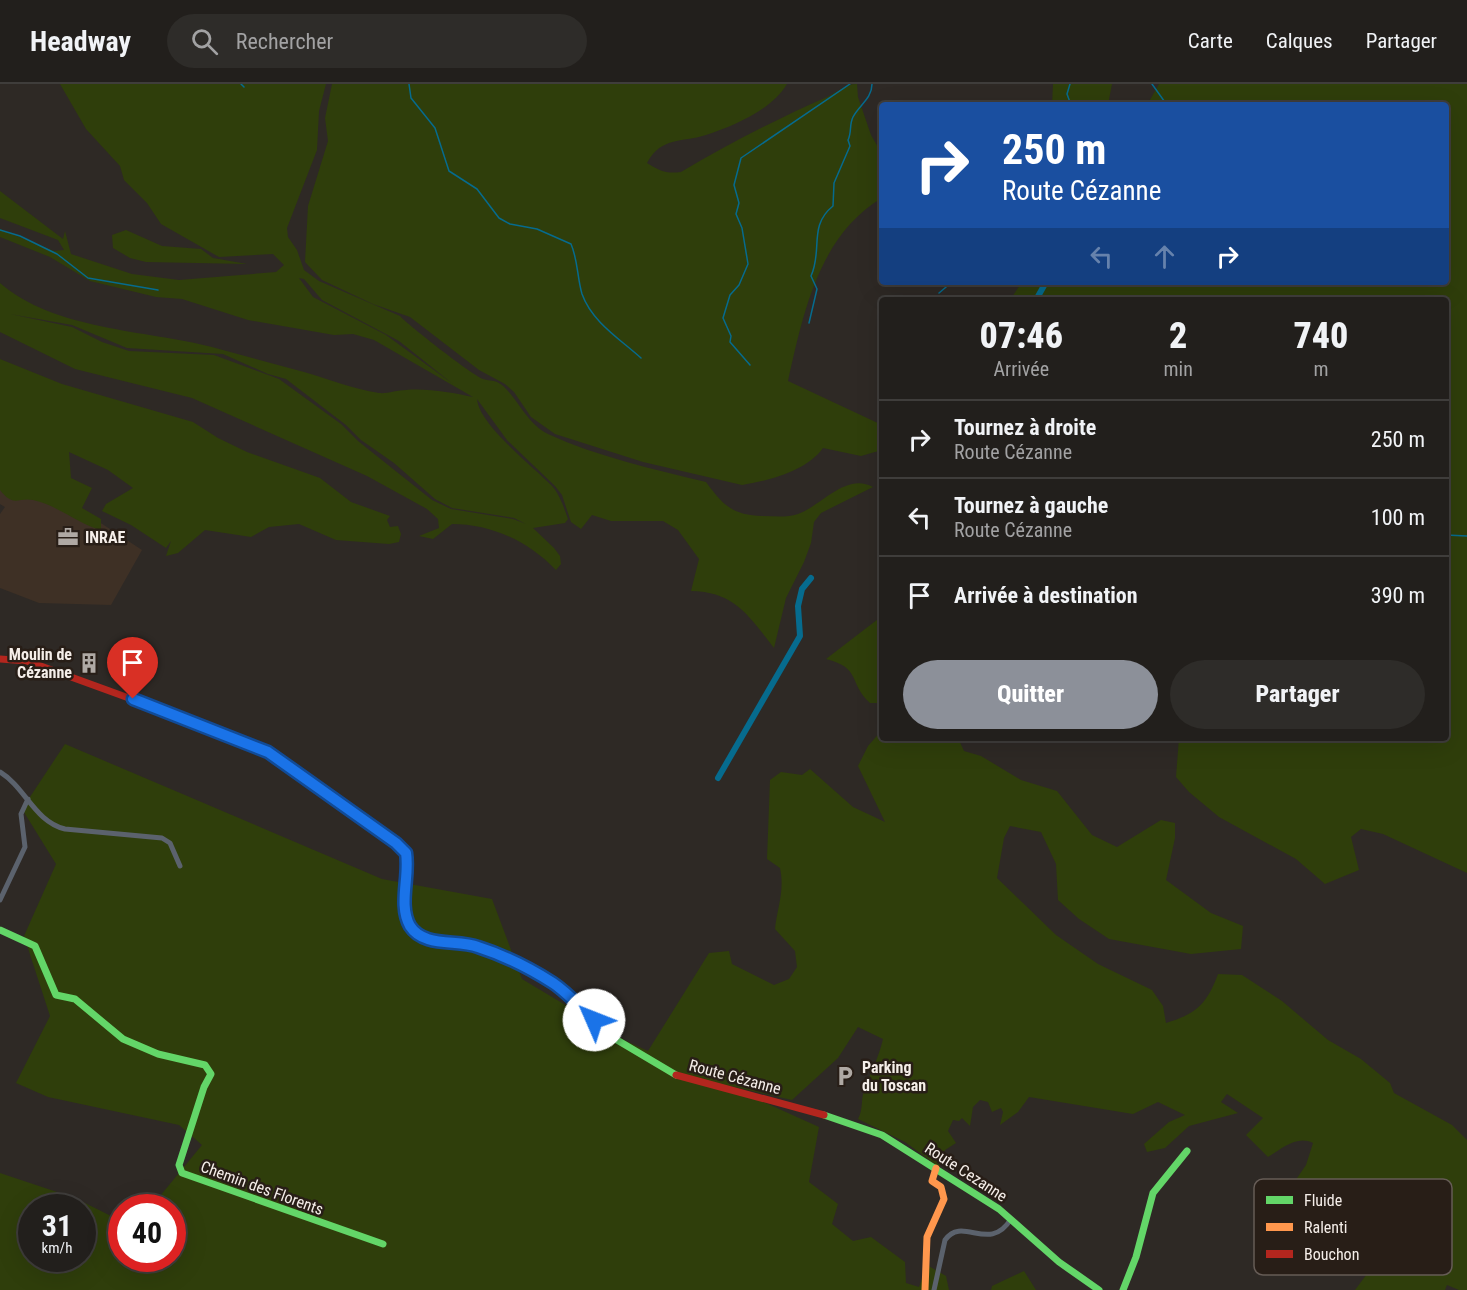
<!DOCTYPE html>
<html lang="fr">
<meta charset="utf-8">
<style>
:root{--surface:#221f1c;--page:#2e2c29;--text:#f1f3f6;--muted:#a2a2a3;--line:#3f3d3b;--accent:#8c9099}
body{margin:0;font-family:"Roboto Condensed",sans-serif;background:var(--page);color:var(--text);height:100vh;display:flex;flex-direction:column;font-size:22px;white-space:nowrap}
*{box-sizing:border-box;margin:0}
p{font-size:20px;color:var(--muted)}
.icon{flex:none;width:33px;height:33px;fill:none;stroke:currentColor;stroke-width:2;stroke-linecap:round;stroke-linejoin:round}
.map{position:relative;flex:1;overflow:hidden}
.side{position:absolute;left:879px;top:213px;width:570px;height:444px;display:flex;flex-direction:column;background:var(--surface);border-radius:6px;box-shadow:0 6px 24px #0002,0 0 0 2px var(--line)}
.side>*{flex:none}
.top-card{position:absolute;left:879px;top:18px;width:570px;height:183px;border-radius:6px;box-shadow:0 6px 24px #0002,0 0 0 2px var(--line);background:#1a4fa0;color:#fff;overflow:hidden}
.speed{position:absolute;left:18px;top:1110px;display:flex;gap:12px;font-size:30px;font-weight:700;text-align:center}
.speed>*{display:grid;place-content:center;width:78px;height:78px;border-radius:50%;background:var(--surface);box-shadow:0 6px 24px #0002,0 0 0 2px var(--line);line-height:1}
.speed small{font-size:15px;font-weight:400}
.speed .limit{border:9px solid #d22;background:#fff;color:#111}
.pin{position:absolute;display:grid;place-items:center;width:51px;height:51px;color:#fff;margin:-62px -26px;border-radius:50% 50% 50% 0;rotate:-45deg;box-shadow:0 0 6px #0007}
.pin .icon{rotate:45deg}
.me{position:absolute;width:66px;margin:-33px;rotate:314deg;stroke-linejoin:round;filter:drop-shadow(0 0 4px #0008)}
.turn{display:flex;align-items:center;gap:21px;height:126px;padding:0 24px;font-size:27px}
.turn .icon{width:78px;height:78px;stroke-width:2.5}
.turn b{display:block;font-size:42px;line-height:51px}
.lanes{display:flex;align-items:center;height:57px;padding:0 24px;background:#0003;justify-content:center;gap:30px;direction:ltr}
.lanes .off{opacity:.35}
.eta{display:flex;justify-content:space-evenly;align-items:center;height:102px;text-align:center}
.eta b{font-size:36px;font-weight:800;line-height:42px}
.button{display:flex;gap:12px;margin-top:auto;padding:12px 24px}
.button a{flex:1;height:69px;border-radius:36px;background:var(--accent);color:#fff;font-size:24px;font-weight:800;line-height:69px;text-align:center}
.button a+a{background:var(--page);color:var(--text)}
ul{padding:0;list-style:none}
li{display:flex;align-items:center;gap:18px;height:78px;padding:0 24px;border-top:2px solid var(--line)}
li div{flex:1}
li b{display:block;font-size:22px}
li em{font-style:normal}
header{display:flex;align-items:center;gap:36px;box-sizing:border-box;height:84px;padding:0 30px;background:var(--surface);border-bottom:2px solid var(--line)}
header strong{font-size:28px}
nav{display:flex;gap:33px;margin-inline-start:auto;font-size:21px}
.search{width:420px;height:54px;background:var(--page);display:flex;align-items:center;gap:15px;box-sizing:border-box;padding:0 21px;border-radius:33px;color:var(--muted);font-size:22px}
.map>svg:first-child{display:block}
</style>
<header>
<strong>Headway</strong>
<div class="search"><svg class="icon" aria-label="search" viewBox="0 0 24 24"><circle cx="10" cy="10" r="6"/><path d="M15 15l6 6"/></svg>Rechercher</div>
<nav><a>Carte</a><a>Calques</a><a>Partager</a></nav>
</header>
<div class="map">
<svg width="1467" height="1206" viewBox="0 0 1467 1206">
<rect width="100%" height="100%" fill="#2e2925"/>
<path fill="#3e3025" d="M0,337L35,396L142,466L111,521L39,519L0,504V430L5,423L0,420Z"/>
<path fill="#2f3e0b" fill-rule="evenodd" d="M60,0H326L319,27L317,66L287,144L288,153L297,166L304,186L319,197L400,232C408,241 472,291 483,295C488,297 493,296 497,298C514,306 525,339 548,350C598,373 653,385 706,398C723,421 732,431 762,432C774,432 786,434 798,430C821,422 846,388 873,403L821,429L814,438L811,459L804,478L786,514L774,564C748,531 735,508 691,507L699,475L678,446L663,437H611L592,431L581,445L571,438L562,411L555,402L507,356L477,315C479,341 534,383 552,402C560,411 564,424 568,435L565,439L533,444L554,464L560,472L561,480L556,486C528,457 491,440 452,440L433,455L419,452L439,444L438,435L427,425L367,392L192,314L75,285L0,248V199C54,246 145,246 212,263C242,271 273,280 304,288C329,295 353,305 379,309C387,310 397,306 406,306C428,304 453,309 473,313L374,256L353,250L334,251L248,236L182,215L156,213L90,197L50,173L0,153V145L54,167L64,166L58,156L0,134V107L63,155L65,147L71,170L132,190L179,196L276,188L284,181L273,170L219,173L161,140L147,119L124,96L120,82L86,45ZM299,194L304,195L322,216L399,257L453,300L386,251L313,213ZM10,230L72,241L127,264L223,270L268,290L286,295L346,341L361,356L394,379L435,415L452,424L514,434L526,440L513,435L451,425L432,416L358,357L341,340L279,295L214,271L129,267L102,258L72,243Z
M332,0H787C772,26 733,42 706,51C681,59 662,52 647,79C660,87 666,90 681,88C728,60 777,35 827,13C838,8 845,0 857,0L858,13L871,51L882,70V114C819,151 803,230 788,297L882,341V366L861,372L823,364C807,387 768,397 742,401L643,378L555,350L531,333L514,308L505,300L479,286L410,233L373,220L322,196L305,178L308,122L328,57L325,34Z
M1053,0H1112L1108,21H1052Z
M1159,0H1467V789L1383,750L1361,745L1351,753L1359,786L1325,800L1296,775L1219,733L1189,708L1176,693L1179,654H1446V216H1010L1022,198H1446V21H1147Z
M126,146L162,162L201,165L213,174L247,180L146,178L130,174L113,164L112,151Z
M0,275L62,300L193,338L218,354L247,368L320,394L351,418L390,432L387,436L390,443L398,442L401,450L399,458L389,460L336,456L299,440L269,443L251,453L205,446L178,469L166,472L171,457L166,464L131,441L102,427L106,420L133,404L108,386L69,368L71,394L92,404L82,424L101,435V446C78,440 57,421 33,416C18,413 14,424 0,406Z
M882,532V623L877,619H870C848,599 862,584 826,575Z
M882,646V654H958L964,667L981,672L1021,696L1057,707L1092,751L1117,763L1161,736L1175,739V754L1166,796L1211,829L1243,842L1241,865L1191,870L1109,855L1079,835L1058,816L1056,780L1041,748L1010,742L1004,754L997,794L1056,851L1098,880L1152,906L1163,922L1166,939C1196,930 1207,920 1218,890L1242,891L1282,917L1328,956L1361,975L1390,999L1394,1009L1452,1041L1467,1056V1206H1459L1447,1201L1445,1206H1355L1399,1147L1418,1149L1425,1130L1392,1121L1364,1144L1318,1120L1284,1163L1273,1157L1264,1142L1306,1081L1313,1059C1296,1051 1282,1065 1268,1073L1246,1051L1263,1034L1227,1010L1221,1018L1238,1029L1189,1042L1165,1064L1147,1068L1144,1060L1169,1038L1185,1031L1158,1018L1133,1030L1029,1013L1018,1028L1000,1041L1003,1028L1001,1024L992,1028L988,1018L980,1016L973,1023L970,1042L962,1034L959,1037L953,1036L948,1047L956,1059L945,1066L939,1083L905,1058L858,1035C864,1024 860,1015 865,1004C871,987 879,973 883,955L858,943L838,974L792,1016L726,1001L819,1043L809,1098L838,1120L832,1140L853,1157L871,1153L905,1178L906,1199L919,1203L927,1181L946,1192L949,1206H0V1089L75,1114L121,1137L122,1174H172V1124L151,1123L202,1061L179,1041L48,1013L16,999L50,932L24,852L56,780L22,725L65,660L382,795L492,815L522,895L624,956L648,967L709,869L729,867L732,880L774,901L789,895L797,883L795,867L775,845C777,824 785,807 780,784L767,775L770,696L781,688L802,691L810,685L853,723L885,738L858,682L868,662ZM32,1124H82V1174H32Z
M1024,1187L1036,1206H991L992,1202Z"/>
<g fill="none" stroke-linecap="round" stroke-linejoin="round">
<path stroke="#066b8e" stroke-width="1.5" d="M241,0L244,3
M409,0L411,14L435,44L449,87L477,105L499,134L510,140L537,145L571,160C578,176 577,193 582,210C592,238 620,255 641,274
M1070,0L1067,10L1071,21
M1152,0L1167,21
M0,146L20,152L57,170L88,194L158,206
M939,209L952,198
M809,239L817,205L811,192C823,166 808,142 833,122L834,99L850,62L848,56C852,48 849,41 853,33C859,21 872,15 872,0
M750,281L730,258L731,252L723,234L730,211L739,201L748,180L742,144L736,130L739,119L734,101L741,74L850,0
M1446,451L1467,452"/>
<path stroke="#066b8e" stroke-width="6" d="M1036,216L1046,198
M718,694L800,552L798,522L802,505L811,494"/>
<path stroke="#5b626d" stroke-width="5" d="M0,688C25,703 35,738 65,745L162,754L170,759L180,782
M0,816L25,763L21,730L28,715
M934,1206L945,1156C963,1131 989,1170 1011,1135"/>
<path stroke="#63d668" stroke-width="7" d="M181,633L268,668L403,765L407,777V833L410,841L423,854L477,862L554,899L617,956L676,991
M0,846L35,862L56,911L75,915L123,955L158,970L205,981L211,990L204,1003L179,1081L182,1089L383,1160
M824,1031L882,1051L999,1125L1059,1178L1099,1206
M1123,1206L1136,1173L1153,1109L1187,1067"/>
<path stroke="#ff974d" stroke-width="7" d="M925,1206L927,1153L944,1115L941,1103L932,1097L936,1084"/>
<path stroke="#b3261e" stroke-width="7" d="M0,575L27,577L181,633
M676,991L824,1031"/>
</g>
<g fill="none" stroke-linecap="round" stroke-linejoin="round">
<g stroke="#114b97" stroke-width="15">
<path id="route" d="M133,615L268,668L396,759L406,769C410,792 398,821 410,842C424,864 457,855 478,863C503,871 531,885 553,899C568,909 581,924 594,936"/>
</g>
<use href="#route" stroke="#1a73e8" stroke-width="10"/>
</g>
<defs>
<g id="office-bare" transform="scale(1.62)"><path d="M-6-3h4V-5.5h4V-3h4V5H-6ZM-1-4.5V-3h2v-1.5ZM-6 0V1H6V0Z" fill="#afa9a4" stroke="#281e17" stroke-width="2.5" paint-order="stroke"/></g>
<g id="building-bare" transform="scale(1.62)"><path d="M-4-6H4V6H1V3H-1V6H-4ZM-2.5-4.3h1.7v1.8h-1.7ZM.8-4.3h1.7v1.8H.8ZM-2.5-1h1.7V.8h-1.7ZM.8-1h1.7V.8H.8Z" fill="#afa9a4" stroke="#281e17" stroke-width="2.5" paint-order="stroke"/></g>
<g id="parking-bare" transform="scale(1.62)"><path d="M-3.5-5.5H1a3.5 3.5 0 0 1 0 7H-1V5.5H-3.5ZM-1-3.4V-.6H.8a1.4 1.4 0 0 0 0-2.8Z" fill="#afa9a4" stroke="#281e17" stroke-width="2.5" paint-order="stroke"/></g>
</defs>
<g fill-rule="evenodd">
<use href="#office-bare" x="68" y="453"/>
<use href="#building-bare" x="89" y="579"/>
<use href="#parking-bare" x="845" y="992"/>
</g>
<g text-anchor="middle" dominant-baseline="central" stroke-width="5" stroke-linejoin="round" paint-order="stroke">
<g font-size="16" font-weight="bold" fill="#f5eee9" stroke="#281e17" text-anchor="start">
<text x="85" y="453">INRAE</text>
<text x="72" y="570" text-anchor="end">Moulin de<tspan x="72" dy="18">Cézanne</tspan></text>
<text x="862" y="983">Parking<tspan x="862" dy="18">du Toscan</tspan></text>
</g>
<g font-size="16" fill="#f5eee9" stroke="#281e17">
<text transform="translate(735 993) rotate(15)">Route Cézanne</text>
<text transform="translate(966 1088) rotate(33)">Route Cezanne</text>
<text transform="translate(262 1104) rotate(20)">Chemin des Florents</text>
</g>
</g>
<rect x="1254" y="1095" width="198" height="96" rx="9" fill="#281e17" stroke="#665c56" stroke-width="1.5"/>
<rect x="1266" y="1112" width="27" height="8" fill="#63d668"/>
<rect x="1266" y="1139" width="27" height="8" fill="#ff974d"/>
<rect x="1266" y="1166" width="27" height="8" fill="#b3261e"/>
<g font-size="16" fill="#f5eee9">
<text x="1304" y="1122">Fluide</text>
<text x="1304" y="1149">Ralenti</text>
<text x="1304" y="1176">Bouchon</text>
</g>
</svg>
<div class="speed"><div>31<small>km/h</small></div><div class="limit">40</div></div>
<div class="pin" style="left:133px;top:615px;background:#d93025"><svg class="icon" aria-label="arrive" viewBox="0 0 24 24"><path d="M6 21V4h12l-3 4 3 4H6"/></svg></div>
<svg class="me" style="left:594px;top:936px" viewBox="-20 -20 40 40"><circle r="19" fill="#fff"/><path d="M0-13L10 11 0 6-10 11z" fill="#1a73e8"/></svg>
<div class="top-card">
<div class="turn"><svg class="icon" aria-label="right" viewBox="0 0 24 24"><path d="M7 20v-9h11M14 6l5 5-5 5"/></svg><div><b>250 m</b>Route Cézanne</div></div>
<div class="lanes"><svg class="icon off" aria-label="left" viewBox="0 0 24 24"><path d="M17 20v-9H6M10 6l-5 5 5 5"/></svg><svg class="icon off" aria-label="ahead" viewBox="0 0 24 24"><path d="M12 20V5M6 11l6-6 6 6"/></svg><svg class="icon" aria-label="right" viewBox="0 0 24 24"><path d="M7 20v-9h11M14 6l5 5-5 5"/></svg></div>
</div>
<section class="side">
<div class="eta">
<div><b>07:46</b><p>Arrivée</p></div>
<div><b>2</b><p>min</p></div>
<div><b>740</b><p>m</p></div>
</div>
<ul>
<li><svg class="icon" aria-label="right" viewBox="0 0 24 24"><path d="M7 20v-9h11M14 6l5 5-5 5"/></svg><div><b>Tournez à droite</b><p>Route Cézanne</p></div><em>250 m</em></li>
<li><svg class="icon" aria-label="left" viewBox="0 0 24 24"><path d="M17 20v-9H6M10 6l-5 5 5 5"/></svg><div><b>Tournez à gauche</b><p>Route Cézanne</p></div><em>100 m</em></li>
<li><svg class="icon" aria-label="arrive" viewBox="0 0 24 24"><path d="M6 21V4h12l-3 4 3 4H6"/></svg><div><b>Arrivée à destination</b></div><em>390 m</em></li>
</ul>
<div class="button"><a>Quitter</a><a>Partager</a></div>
</section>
</div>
